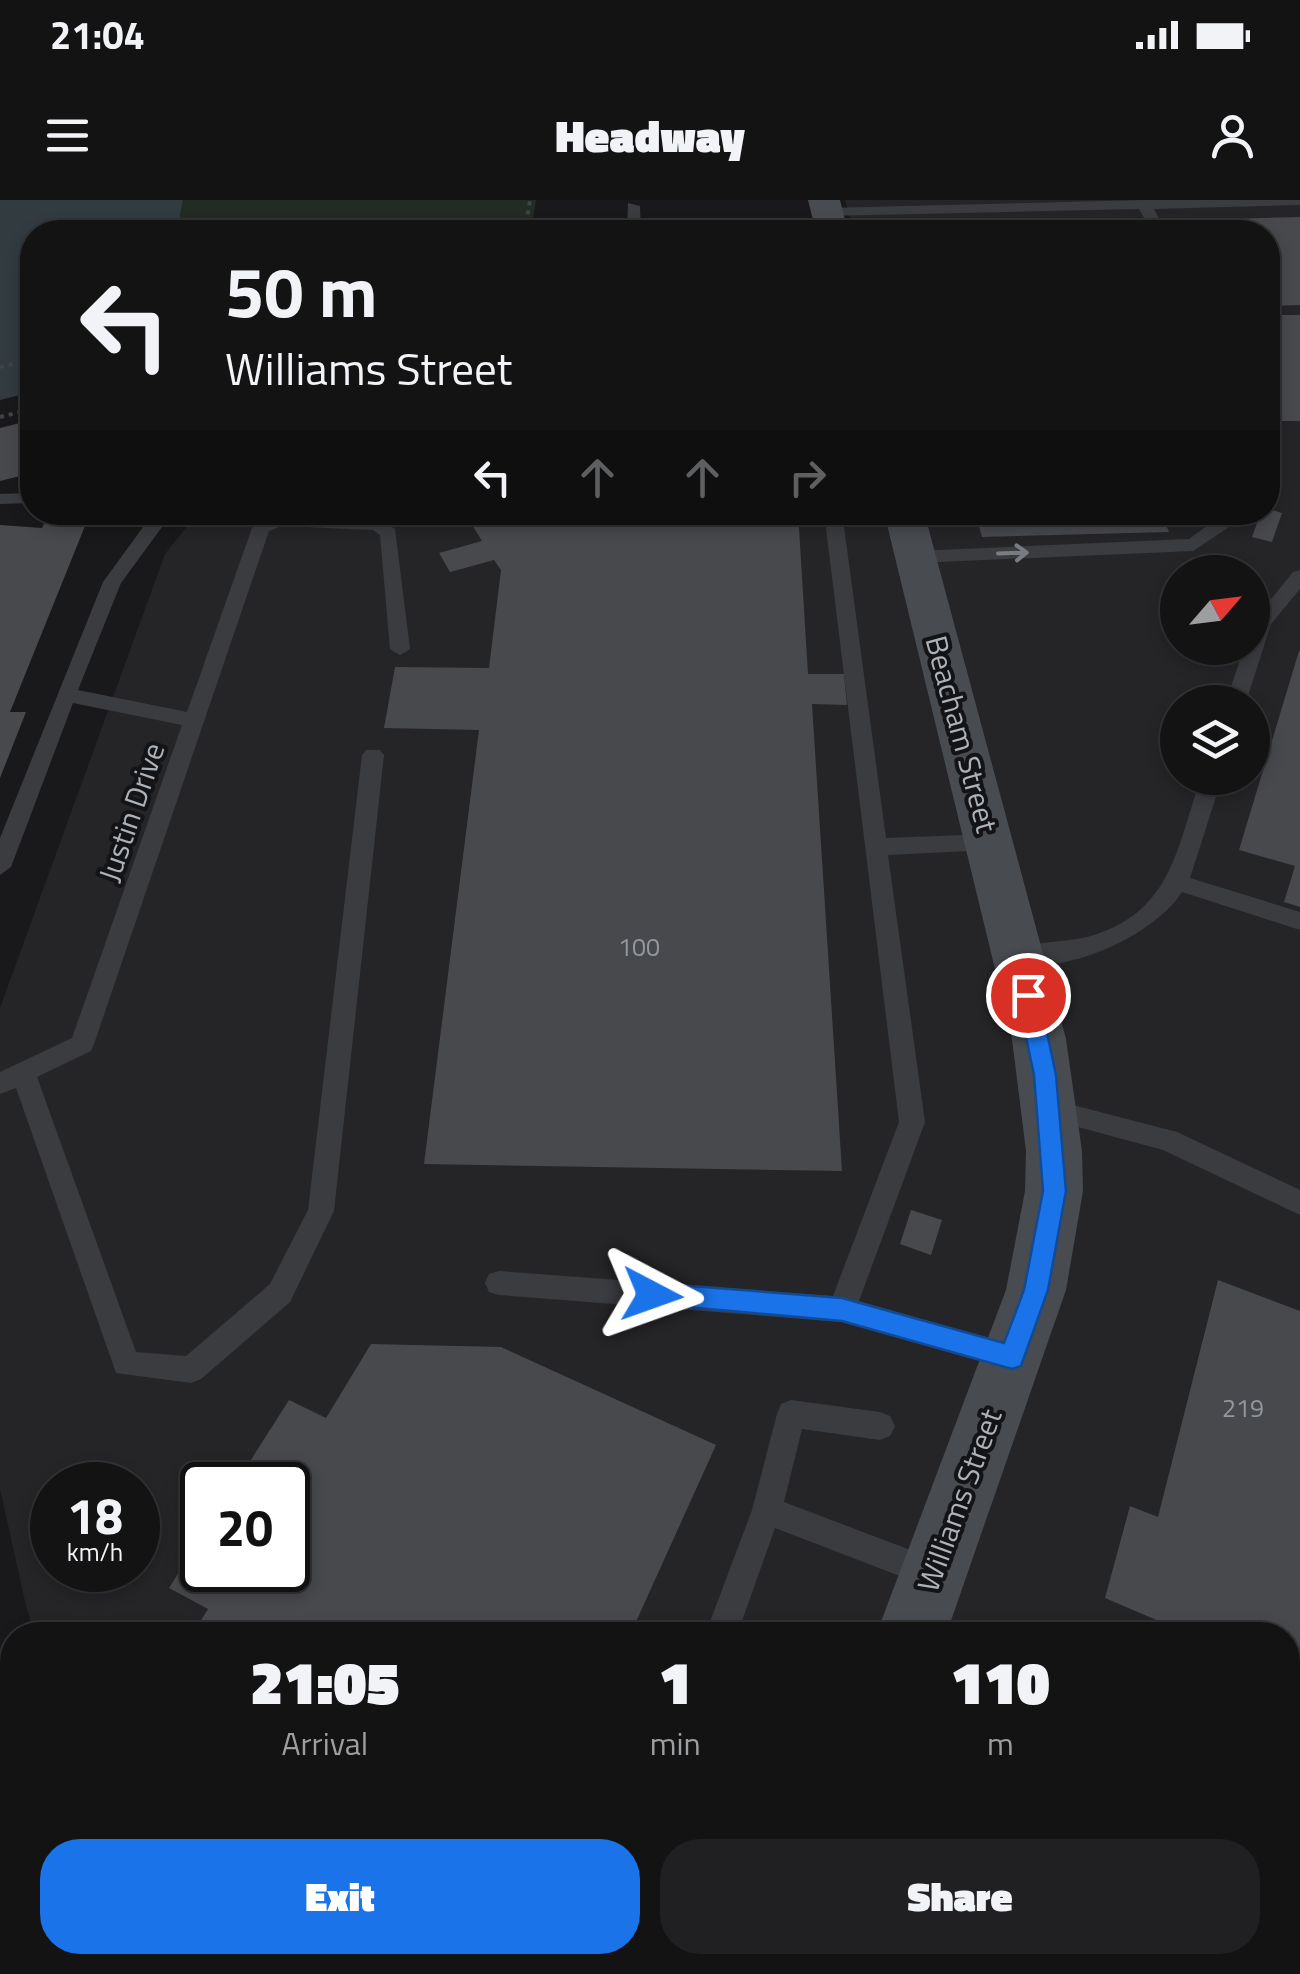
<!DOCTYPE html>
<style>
:root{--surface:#131314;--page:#202022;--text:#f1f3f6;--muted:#9d9ea0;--line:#323234;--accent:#1a73e8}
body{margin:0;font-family:"Titillium Web",sans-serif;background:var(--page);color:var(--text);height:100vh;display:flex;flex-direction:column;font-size:38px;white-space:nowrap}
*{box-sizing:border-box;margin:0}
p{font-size:32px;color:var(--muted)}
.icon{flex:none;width:55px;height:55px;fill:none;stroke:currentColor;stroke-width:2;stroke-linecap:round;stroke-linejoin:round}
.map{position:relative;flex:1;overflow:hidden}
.details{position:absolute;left:0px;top:1422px;width:1300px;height:352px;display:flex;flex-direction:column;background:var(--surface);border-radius:40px 40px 0 0;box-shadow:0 5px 15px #0003,0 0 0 2px var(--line)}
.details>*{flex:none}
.guide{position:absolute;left:20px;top:20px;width:1260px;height:305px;border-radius:40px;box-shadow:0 5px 15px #0003,0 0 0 2px var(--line);background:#131314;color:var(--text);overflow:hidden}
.needle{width:65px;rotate:62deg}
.tools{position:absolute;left:1160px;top:355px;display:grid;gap:20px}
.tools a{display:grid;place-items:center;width:110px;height:110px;border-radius:50%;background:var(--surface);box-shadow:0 5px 15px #0003,0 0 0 2px var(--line);font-size:50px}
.speed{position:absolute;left:30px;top:1262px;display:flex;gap:20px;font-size:50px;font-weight:700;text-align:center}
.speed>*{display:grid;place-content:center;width:130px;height:130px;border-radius:50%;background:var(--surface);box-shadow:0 5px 15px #0003,0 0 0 2px var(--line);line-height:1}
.speed small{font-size:25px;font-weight:400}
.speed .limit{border:5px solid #111;border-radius:15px;background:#fff;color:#111}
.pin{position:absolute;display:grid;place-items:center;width:85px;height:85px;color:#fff;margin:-42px;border:5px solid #fff;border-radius:50%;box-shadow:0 2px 10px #0007}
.me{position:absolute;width:110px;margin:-55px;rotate:94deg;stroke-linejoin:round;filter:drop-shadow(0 0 8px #0008)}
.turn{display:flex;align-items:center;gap:35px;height:210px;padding:0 40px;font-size:45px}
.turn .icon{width:130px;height:130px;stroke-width:2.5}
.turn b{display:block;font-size:70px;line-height:85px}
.lanes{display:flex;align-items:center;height:95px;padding:0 40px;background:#0003;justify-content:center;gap:50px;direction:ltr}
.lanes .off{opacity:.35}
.eta{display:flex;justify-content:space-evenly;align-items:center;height:170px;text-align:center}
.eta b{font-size:60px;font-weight:800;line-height:70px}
.primary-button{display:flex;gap:20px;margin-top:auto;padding:20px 40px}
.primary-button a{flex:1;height:115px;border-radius:40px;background:var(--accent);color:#fff;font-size:40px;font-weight:800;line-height:115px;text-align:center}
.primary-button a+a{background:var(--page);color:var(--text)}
.status{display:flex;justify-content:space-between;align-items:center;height:70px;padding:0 50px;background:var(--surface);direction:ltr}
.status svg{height:28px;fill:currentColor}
header{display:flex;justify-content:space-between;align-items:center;height:130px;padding:0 40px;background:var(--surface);font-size:45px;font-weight:800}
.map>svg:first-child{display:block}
</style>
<div class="status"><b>21:04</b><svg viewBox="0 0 49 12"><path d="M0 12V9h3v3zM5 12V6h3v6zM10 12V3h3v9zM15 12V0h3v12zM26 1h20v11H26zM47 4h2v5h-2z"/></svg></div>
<header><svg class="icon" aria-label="menu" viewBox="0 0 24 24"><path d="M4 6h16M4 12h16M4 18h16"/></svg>Headway<svg class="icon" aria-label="person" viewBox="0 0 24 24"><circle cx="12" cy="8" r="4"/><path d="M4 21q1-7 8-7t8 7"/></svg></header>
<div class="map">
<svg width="1300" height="1774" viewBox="0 0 1300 1774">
<rect width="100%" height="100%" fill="#19191b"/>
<path fill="#252528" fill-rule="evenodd" d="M845,0H1300V1774H256L244,1763L1288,1762V1435H35L26,1406L0,1289V808L165,354L198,313L1268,312V32H854ZM1178,372H1252V448H1178ZM1178,502H1252V578H1178ZM52,1285H138V1370H52ZM202,1285H288V1370H202Z"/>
<path fill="#232b24" d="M183,0H536L531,32H185L180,16Z"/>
<path fill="#323b40" d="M0,0H183L180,16L185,32H32V192L0,200Z"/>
<path fill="#48494d" d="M1300,17V105L1268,106V32H1192L1186,20Z
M1114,20L1120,32H956L953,23Z
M1268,115H1300V221H1281L1268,196Z
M32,220V273L0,281V228Z
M1268,309L1282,313L1272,342L1252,337L1261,312Z
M464,312H798L808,474H844L847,505L812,504L842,971L424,964L479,530L384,528L395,467L489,468L501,370L494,360L450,372L439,353L482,341Z
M975,312H1161L1169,332L982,337Z
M46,319L87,321L10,512H26L0,578V325L42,328Z
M1299,451H1300V707L1284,702L1295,666L1239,650Z
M911,1010L942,1020L931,1055L900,1044Z
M1218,1080L1300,1111V1482L1288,1477V1435H1191L1105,1398L1130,1306L1158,1317Z
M371,1144L501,1147L716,1245L630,1435H192L208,1409L169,1388L202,1336V1370H288V1285H235L289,1200L326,1218Z
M387,1762H482L477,1774H407Z
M1202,1762H1220L1256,1774H1175Z"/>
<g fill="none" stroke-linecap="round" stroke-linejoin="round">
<path stroke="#404347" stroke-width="4" stroke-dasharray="4 5" stroke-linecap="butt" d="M525,32L530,0
M0,167L32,160
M0,217L32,209"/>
<path stroke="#404347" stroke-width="8" stroke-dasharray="6 10" stroke-linecap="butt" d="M717,1774L721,1762"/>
<path fill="#3a3c40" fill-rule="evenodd" d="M1143,0H1300V5L1154,9L1166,32H1152L1139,9L827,16L820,12L827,8Z
M628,3L640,6L641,32H627Z
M32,293V303L0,304V294Z
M154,312H173L121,383L78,490L187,512L252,328C274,308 372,312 395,329L410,449L400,455L390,449L380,335L373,330L282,326L269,331L94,844L91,851L37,877L136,1152L186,1156L270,1084L308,1010L362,555L366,550H380L384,555L334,1011L290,1102L201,1179L191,1183L116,1173L16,888L0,894V872L72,838L182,525L73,503L11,667L0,675V638L103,382Z
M824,312H842L886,638L990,634L1001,642L990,650L888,655L925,922L859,1101L1022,1148L1026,1157L1022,1166L1012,1170L842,1122L499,1095L489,1092L485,1083L489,1074L499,1071L833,1096L899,922Z
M1226,312H1244V317L1193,351L916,363L907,357L916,351L1189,339Z
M1300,370V389L1271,424L1246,502H1226L1244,448H1252V423L1293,372Z
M1201,578H1222L1190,678L1300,712V730L1182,692C1154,736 1062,778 1011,761L1007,755L1011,749C1035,741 1062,743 1087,737C1172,714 1176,649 1201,578Z
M1050,899L1177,932L1300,990V1015L1163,950L1041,917L1037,910L1041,903Z
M791,1200L880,1212L890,1216L895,1226L890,1236L880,1240L802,1229L784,1302L942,1362L946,1373L942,1384L931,1388L775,1328L737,1435H705L752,1310L777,1214L781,1204Z
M1288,1615L1300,1620V1655L1288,1650Z
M584,1762H620L616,1774H580Z
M938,1762H974L970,1774H934Z"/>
<path fill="#3a3c40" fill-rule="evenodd" d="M0,1563L12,1568V1662L0,1657Z
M69,1762H149L153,1774H74Z"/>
<path fill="#484b4f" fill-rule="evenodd" d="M808,0H840L848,32H816Z
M884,312H924L1066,839L1082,951L1083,991L1066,1090L946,1435H876L1006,1090L1025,991L1026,951L1012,839Z
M763,1762H841L837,1774H759Z"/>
</g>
<defs><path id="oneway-shaft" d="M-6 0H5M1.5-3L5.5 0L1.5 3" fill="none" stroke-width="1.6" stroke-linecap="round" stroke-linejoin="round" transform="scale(2.5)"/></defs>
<use stroke="#797d83" href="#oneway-shaft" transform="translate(1013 353) rotate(-2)"/>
<path fill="#1a73e8" stroke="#114b97" stroke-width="2.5" d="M1028,786L1039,795L1056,875L1066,991L1048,1090L1021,1166L1012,1169L842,1121L643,1103L639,1095L643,1087L652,1083L842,1098L1004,1143L1024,1090L1043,991L1034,875L1017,795Z"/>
<g text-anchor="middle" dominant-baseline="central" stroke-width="8" stroke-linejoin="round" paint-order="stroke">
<g font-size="25" fill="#93989e">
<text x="639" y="747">100</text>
<text x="1243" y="1208">219</text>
</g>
<g font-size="30" fill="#acb2b9" stroke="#141416">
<text transform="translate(962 534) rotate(75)">Beacham Street</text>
<text transform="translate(131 612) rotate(-71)">Justin Drive</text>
<text transform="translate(959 1300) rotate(-70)">Williams Street</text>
</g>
</g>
</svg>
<div class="tools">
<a><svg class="needle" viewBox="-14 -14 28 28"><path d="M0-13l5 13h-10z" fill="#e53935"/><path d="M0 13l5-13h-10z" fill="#9d9ea0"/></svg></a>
<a><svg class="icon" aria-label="layers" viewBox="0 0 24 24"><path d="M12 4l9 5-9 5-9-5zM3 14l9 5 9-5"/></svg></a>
</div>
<div class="speed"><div>18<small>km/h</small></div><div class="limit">20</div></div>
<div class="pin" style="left:1028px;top:795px;background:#d93025"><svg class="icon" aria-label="arrive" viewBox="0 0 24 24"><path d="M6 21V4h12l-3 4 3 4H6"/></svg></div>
<svg class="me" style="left:652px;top:1095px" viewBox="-20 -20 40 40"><path d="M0-17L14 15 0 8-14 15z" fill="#1a73e8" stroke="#fff" stroke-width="4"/></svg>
<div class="guide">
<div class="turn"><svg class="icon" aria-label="left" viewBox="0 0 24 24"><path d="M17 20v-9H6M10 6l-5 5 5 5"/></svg><div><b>50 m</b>Williams Street</div></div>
<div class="lanes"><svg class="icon" aria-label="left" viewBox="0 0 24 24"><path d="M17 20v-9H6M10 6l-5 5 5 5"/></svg><svg class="icon off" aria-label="ahead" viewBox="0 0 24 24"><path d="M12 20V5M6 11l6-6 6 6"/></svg><svg class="icon off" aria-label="ahead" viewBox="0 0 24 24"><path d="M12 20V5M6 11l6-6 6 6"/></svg><svg class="icon off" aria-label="right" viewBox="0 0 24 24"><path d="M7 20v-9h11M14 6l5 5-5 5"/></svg></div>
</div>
<section class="details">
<div class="eta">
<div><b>21:05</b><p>Arrival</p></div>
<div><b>1</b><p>min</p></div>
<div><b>110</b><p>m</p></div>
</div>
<div class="primary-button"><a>Exit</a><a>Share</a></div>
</section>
</div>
